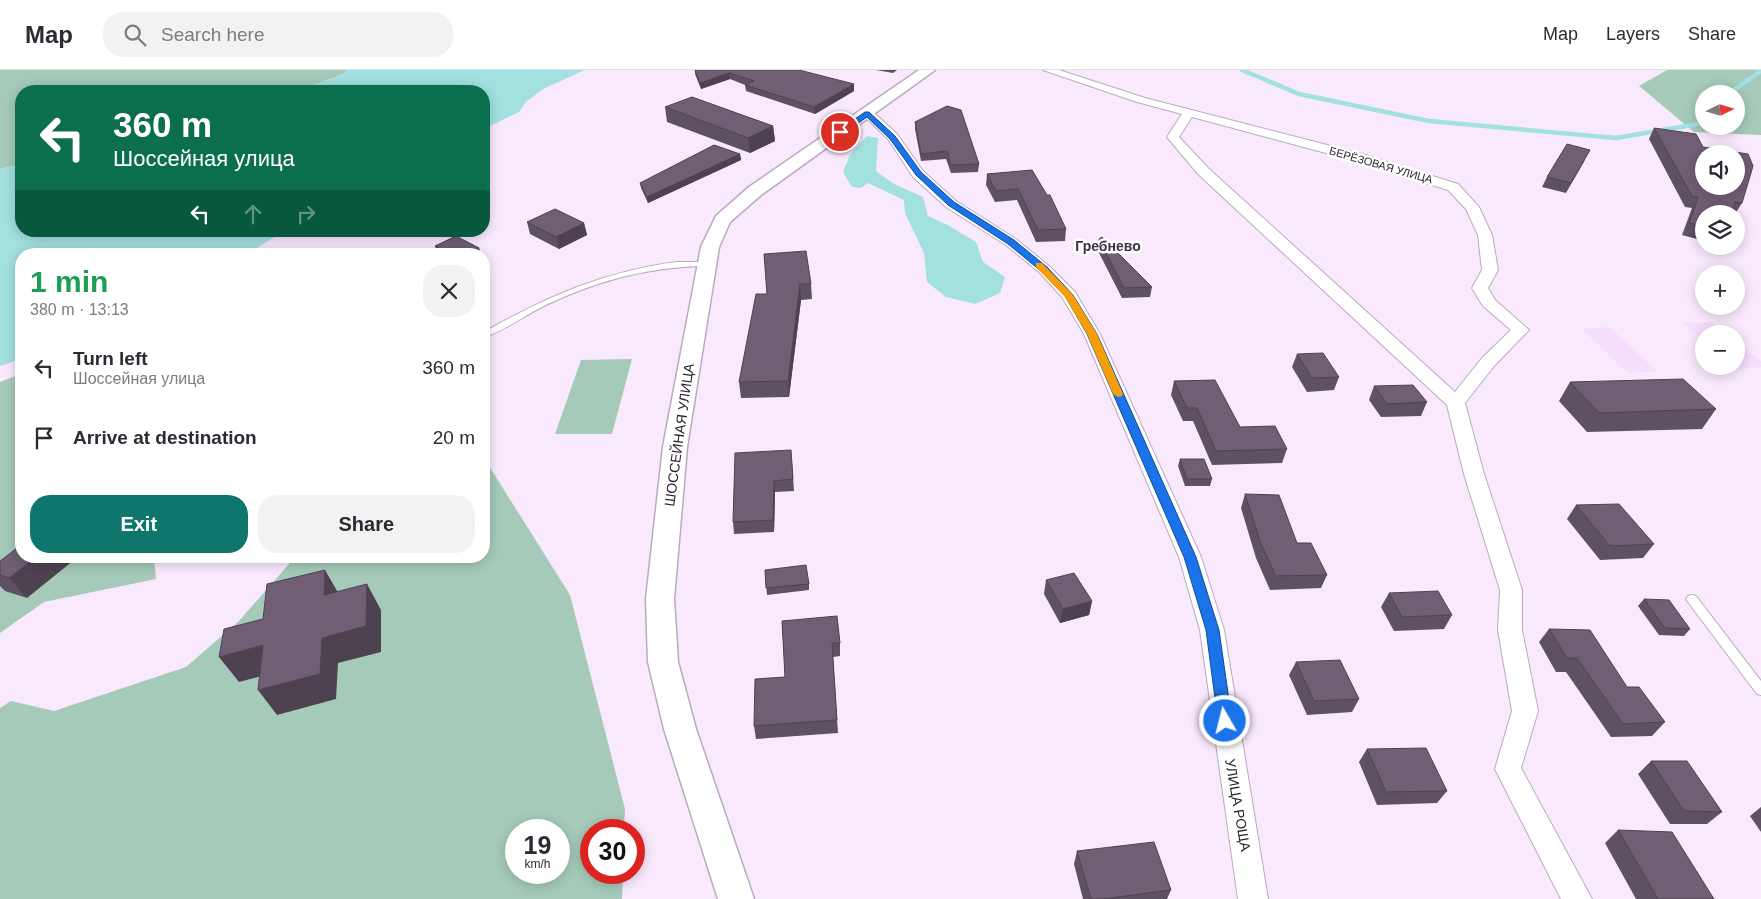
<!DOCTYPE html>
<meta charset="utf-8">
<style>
:root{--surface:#fff;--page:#f2f2f3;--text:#2b2b33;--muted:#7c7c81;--line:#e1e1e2;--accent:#0f766e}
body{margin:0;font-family:Arial,sans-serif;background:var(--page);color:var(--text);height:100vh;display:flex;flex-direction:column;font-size:19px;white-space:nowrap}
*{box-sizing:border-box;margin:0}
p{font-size:16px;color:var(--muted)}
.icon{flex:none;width:28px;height:28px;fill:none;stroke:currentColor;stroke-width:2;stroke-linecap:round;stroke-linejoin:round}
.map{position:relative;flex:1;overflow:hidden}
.details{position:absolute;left:15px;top:178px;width:475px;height:315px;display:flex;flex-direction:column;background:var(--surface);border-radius:20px;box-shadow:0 2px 12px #0003}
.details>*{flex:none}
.top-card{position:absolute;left:15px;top:15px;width:475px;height:152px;border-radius:20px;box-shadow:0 2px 12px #0003;background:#0b6e4f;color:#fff;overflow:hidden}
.needle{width:32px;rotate:85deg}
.buttons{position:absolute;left:1695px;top:15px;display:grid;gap:10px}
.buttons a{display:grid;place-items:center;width:50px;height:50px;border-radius:50%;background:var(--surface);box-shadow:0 2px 12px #0003;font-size:25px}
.speed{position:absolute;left:505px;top:749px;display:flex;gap:10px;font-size:25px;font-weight:700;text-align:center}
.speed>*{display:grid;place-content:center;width:65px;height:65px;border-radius:50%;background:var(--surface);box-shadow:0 2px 12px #0003;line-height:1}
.speed small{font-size:12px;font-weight:400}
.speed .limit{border:8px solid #d22;background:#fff;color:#111}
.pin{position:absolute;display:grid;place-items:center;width:42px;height:42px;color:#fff;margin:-21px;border:2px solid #fff;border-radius:50%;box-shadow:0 1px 5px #0007}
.me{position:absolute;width:55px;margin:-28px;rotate:352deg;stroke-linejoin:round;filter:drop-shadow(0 0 4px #0008)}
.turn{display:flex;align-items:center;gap:18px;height:105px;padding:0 15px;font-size:22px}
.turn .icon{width:65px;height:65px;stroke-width:2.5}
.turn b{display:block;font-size:35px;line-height:42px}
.lanes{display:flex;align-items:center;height:48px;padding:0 15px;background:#0003;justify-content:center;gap:25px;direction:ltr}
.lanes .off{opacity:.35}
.round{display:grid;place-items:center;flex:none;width:52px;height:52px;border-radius:20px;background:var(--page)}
.summary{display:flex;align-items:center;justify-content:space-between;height:85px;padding:0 15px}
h1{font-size:30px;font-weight:600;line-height:38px;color:#1e9e55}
.primary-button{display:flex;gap:10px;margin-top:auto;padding:10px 15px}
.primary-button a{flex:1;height:58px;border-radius:20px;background:var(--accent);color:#fff;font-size:20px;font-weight:600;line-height:58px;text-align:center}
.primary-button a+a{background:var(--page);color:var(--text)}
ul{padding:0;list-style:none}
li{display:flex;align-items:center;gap:15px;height:70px;padding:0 15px}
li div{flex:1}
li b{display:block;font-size:19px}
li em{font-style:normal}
header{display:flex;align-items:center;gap:30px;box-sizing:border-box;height:70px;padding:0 25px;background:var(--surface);border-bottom:1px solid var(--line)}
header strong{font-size:24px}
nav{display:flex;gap:28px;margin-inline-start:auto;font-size:18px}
.search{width:350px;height:45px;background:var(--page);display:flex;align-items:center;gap:12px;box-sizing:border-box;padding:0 18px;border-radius:20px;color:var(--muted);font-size:19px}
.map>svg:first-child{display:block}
</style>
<header>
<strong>Map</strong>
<div class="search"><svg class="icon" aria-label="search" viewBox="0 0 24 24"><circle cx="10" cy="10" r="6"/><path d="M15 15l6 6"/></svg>Search here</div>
<nav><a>Map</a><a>Layers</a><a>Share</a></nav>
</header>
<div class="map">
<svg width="1761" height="829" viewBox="0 0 1761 829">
<rect width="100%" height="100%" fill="#f9e9fd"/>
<path fill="#f5ddfd" d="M1711,252L1726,264H1704V271L1683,253Z
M1609,257L1657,301L1628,303L1582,259Z
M1736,272L1761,291V297L1738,299L1734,296H1736Z"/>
<path fill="#a5cab9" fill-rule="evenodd" d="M0,0H348C336,10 320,10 307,20L320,21H21V94L0,99Z
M1667,0H1761V65L1694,62L1639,16ZM1704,24H1736V56H1704Z
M632,289L612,364H555L581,290Z
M21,304V486H154L156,509L44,532L0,563V312Z
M484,388L570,525L625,739L624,760H591V802L623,803L622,829H0V638L11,631L54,641L186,597L239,551L296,486H484ZM516,760H559V802H516Z"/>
<path fill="#a3e0e0" d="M348,0H585L543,19L526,32L519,42L484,59V21L306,20C319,11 336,10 348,0Z
M867,66L878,68L876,101L894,114L923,127L928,146L948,155L976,172L983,192L1005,207L1000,223L975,234L946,227L927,212L924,183L905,143L904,130L868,113L861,118L852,117L843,102L850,85Z
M21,94V161H284L247,184H21V289L0,296V99Z"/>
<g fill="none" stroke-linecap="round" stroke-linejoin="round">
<path stroke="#a3e0e0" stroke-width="4.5" d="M1242,0L1299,24L1429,51L1616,68L1704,53
M1728,24L1761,1"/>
<g stroke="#bca9c1" stroke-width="2">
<path id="service" d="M677,192H706L710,194L706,196C645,197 592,212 538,239C523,247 498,264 484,267V262C546,227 605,201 677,192Z
M1692,525L1696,526L1761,611V625L1757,624L1688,532L1686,529L1688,526Z"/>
</g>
<g stroke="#bca9c1" stroke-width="2">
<path id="minor" d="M1043,0H1059L1145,28L1362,84L1458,114L1479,137L1492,165L1498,200L1488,218L1495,230L1529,260L1494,296L1465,333L1484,404L1522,520V560L1538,641L1521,698L1592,829H1561L1495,699L1512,641L1498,560L1500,520L1464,404L1447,335L1198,104L1167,67L1182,44L1137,32ZM1192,47L1352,90L1448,120L1466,139L1478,165L1482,200L1472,218L1483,236L1511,260L1482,288L1455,322L1208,98L1179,67Z
M867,39L871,40L897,64L923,101L956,131L1016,169L1049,196L1075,222L1100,264L1201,487L1224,560L1268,829H1238L1200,560L1179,487L1084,264L1062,227L1039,202L1006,175L946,137L913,107L888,69L861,43Z"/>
</g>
<g stroke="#bca9c1" stroke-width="3">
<path id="tertiary" d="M919,0H935L761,125L730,152L719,177L687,377L674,529L678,592L696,659L754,829H718L664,659L648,592L646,529L663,377L701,177L716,146L749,117Z"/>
</g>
<use href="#service" fill="#fff" fill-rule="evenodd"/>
<use href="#minor" fill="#fff" fill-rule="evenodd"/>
<use href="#tertiary" fill="#fff" fill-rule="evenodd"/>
</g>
<path fill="#5f5164" d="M695,0H799L854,21L815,44L746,21L745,15L730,9L701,19L695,4Z
M876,0H897L893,3Z
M665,37L773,56L775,71L750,83L667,52Z
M915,52L979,94L978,102L951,103L946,89L921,91L915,59Z
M1654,58L1703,77L1742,133L1735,144H1704V171L1682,165L1692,138L1685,137L1649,69Z
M740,84L741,90L648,133L641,118L640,113Z
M1585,90L1566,123L1542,117L1547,107Z
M1032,100L1066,159L1065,171L1036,172L1017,130L995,132L986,115L987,104Z
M527,152L584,153L587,165L559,179L530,164Z
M1099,169L1152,217L1150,227L1122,228L1097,179Z
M435,176L479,178L481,184H438Z
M764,184L811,214L812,229L801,230L789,327L741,328L739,312L767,224Z
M1297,284L1339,307L1334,320L1307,322L1292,297Z
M1174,311L1240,357L1287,379L1282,393L1212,395L1193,351H1183L1171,325Z
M1570,312L1716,339L1702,359L1587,362L1559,331Z
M1374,316L1427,332L1421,346L1381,347L1369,330Z
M1180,389L1212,409L1210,416H1185L1178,396Z
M792,392L794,421L775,422L774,462L734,464L733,452Z
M1245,424L1297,473L1327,505L1321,518L1270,520L1256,488L1241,438Z
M1576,435L1654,474L1643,488L1600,490L1567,449Z
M0,491L27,528L5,521L0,516Z
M765,500L809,514V520L767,525Z
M1046,510L1092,531L1089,545L1060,553L1044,524Z
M1389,523L1452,545L1444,559L1394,561L1381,537Z
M1644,529L1690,559L1684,566L1659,565L1638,536Z
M782,551L840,573V586L833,587L838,663L756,669L754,656L785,607Z
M1549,559L1627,617L1665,652L1652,666L1611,667L1566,602H1556L1539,572Z
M1296,592L1359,629L1352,642L1307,645L1289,605Z
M1367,679L1447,721L1437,733L1377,735L1359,692Z
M1651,691L1722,742L1707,754H1670L1638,704Z
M1761,737V762L1750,746Z
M1618,760L1714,829H1636L1605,773Z
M1077,781L1171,820L1167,829H1083L1074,794Z"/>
<path fill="#4e4251" d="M729,3L730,9L701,19L700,13Z
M854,14V21L815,44L814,37Z
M773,56L775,71L750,83L748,68Z
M740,84L741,90L648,133L647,127Z
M584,153L587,165L559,179L556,167Z
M479,178L481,184H466Z
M800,214L801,230L789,327L788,311Z
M774,411L775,422L774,462L773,450Z
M37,486H79L27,528L9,508Z
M325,500L340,526L324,525Z
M367,514L381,540V582L338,593L336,629L277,645L258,620L322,568Z
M1092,531L1089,545L1060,553L1063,539Z
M263,575L281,601L239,612L219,587Z"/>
<path fill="#6f5e74" stroke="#4e4251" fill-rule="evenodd" d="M695,0H799L854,14L814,37L745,15L754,11L729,3L700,13Z
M692,27L773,56L748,68L665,37Z
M947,36L961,40L979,94L951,95L947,81L921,84L915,52Z
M1654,58L1696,64L1703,77L1748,84L1753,96L1742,133L1735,132L1732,144H1704V157L1689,153L1698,127L1692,126ZM1704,84H1736V116H1704Z
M1567,74L1590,80L1571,113L1547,107Z
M714,75L740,84L647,127L640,113Z
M1032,100L1047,125H1050L1066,159L1038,160L1018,119L996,121L987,104Z
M555,139L584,153L556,167L527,152Z
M456,166L479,178L466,184H451L435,176Z
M1102,167L1152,217L1124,218L1099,169Z
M806,181L811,214H800L788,311L739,312L756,224H767L764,184Z
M1323,283L1339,307L1312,308L1297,284Z
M1683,309L1716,339L1599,343L1570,312Z
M1215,310L1240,357L1275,356L1287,379L1216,381L1197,338H1187L1174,311Z
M1413,315L1427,332L1387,334L1374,316Z
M791,380L793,409L774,411L773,450L733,452L735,383Z
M1180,389H1204L1212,409H1187Z
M1245,424L1279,425L1297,473H1311L1327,505L1276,506L1261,474Z
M1619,434L1654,474L1610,476L1576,435Z
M21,475V486H37L9,508L0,505V491Z
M806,495L809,514L766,518L765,500Z
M325,500L324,525L367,514L366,556L322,568L320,604L258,620L263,575L219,587L224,559L263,549L267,514Z
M1074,503L1092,531L1063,539L1046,510Z
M1438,521L1452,545L1402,547L1389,523Z
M1644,529L1669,530L1690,559L1665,558Z
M837,546L840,573H832L837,650L754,656L755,609L785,607L782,551Z
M1549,559L1590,560L1627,617H1639L1665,652L1623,654L1577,588H1567Z
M1340,590L1359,629L1314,631L1296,592Z
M1426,678L1447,721L1386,722L1367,679Z
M1651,691H1687L1722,742L1684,741Z
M1618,760L1672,762L1714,829H1658Z
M1154,772L1171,820L1103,829H1091L1077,781Z"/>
<path fill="#1a73e8" stroke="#114b97" d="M865,42H869L895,66L921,102L954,132L1014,170L1047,197L1073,225L1097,264L1196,487L1219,560L1232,651L1230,656L1225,657L1220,656L1218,651L1206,560L1184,487L1087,264L1065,226L1041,201L1008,174L948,135L916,105L890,69L867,47L843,64H838V61Z"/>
<path fill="#f59e0b" d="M1036,193H1042L1073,225L1097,264L1123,324L1122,326L1118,327L1113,324L1087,264L1065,227L1036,197Z"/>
<g text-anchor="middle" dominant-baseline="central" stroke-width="5" stroke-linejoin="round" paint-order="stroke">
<g font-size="11" fill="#251e27" stroke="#fff">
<text transform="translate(1381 95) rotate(16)">БЕРЁЗОВАЯ УЛИЦА</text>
</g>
<g font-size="14" font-weight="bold" fill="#403145" stroke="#fff">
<text x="1108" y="176">Гребнево</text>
</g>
<g font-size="14" fill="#251e27" stroke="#fff">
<text transform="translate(679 365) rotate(-82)">ШОССЕЙНАЯ УЛИЦА</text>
<text transform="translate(1238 735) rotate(80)">УЛИЦА РОЩА</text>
</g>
</g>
</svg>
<div class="buttons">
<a><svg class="needle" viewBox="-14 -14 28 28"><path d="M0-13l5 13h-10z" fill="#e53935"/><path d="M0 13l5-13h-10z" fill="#7c7c81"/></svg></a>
<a><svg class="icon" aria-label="sound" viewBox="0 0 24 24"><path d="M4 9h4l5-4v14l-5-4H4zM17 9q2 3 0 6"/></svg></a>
<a><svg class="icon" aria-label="layers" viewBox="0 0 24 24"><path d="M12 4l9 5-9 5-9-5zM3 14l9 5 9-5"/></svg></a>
<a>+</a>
<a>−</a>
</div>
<div class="speed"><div>19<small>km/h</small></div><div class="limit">30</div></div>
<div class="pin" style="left:840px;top:62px;background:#d93025"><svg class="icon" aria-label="arrive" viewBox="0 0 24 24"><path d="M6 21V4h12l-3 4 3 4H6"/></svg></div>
<svg class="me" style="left:1225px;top:651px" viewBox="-20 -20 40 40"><circle r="17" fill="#1a73e8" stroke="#fff" stroke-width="3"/><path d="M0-11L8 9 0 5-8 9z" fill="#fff"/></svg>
<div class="top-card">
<div class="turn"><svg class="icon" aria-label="left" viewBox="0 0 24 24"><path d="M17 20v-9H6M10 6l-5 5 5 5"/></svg><div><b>360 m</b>Шоссейная улица</div></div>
<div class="lanes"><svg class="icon" aria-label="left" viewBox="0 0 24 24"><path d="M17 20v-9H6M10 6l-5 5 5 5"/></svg><svg class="icon off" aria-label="ahead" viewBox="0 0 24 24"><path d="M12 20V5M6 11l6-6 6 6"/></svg><svg class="icon off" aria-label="right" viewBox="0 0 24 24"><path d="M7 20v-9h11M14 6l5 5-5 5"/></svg></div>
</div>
<section class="details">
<div class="summary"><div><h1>1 min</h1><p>380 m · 13:13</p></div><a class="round"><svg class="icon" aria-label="close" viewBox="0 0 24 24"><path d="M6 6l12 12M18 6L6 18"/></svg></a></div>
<ul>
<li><svg class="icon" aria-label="left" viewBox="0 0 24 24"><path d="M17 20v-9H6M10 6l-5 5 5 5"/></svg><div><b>Turn left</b><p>Шоссейная улица</p></div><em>360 m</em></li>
<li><svg class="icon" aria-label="arrive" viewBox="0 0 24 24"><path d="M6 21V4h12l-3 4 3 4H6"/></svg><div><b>Arrive at destination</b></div><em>20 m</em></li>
</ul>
<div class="primary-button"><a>Exit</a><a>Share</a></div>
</section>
</div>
